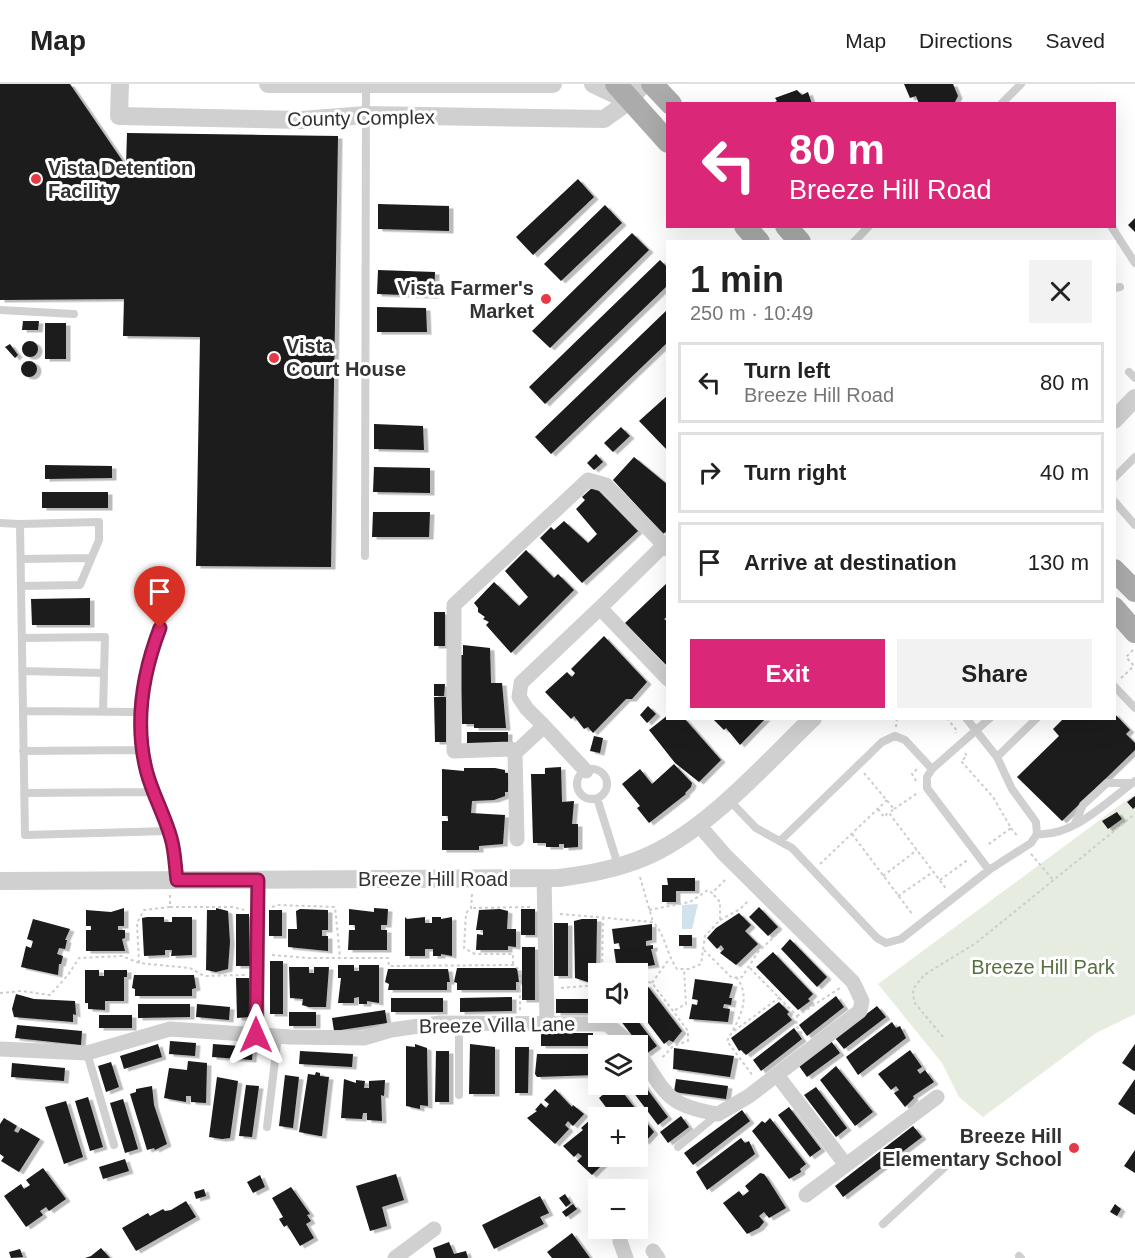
<!DOCTYPE html>
<meta charset="utf-8">
<style>
:root{--surface:#fff;--page:#f2f2f2;--text:#222;--muted:#767676;--line:#e0e0e0;--accent:#db2777}
body{margin:0;font-family:Arial,sans-serif;background:var(--page);color:var(--text);height:100vh;display:flex;flex-direction:column;font-size:22px;white-space:nowrap}
*{box-sizing:border-box;margin:0}
p{font-size:20px;color:var(--muted)}
.icon{flex:none;width:33px;height:33px;fill:none;stroke:currentColor;stroke-width:2;stroke-linecap:round;stroke-linejoin:round}
.map{position:relative;flex:1;overflow:hidden}
.details{position:absolute;left:666px;top:156px;width:450px;height:480px;display:flex;flex-direction:column;background:var(--surface);border-radius:0px;box-shadow:0 6px 24px #0002}
.details>*{flex:none}
.hud{position:absolute;left:666px;top:18px;width:450px;height:126px;border-radius:0px;box-shadow:0 6px 24px #0002;background:#db2777;color:#fff;overflow:hidden}
.controls{position:absolute;left:588px;top:879px;display:grid;gap:12px}
.controls a{display:grid;place-items:center;width:60px;height:60px;border-radius:0px;background:var(--surface);box-shadow:0 6px 24px #0002;font-size:30px}
.pin{position:absolute;display:grid;place-items:center;width:51px;height:51px;color:#fff;margin:-62px -26px;border-radius:50% 50% 50% 0;rotate:-45deg;box-shadow:0 0 6px #0007}
.pin .icon{rotate:45deg}
.me{position:absolute;width:66px;margin:-33px;rotate:0deg;stroke-linejoin:round;filter:drop-shadow(0 0 4px #0008)}
.turn{display:flex;align-items:center;gap:21px;height:126px;padding:0 24px;font-size:27px}
.turn .icon{width:78px;height:78px;stroke-width:2.5}
.turn b{display:block;font-size:42px;line-height:51px}
.round{display:grid;place-items:center;flex:none;width:63px;height:63px;border-radius:0px;background:var(--page)}
.headline{display:flex;align-items:center;justify-content:space-between;height:102px;padding:0 24px}
h1{font-size:36px;font-weight:800;line-height:45px}
.button{display:flex;gap:12px;margin-top:auto;padding:12px 24px}
.button a{flex:1;height:69px;border-radius:0px;background:var(--accent);color:#fff;font-size:24px;font-weight:800;line-height:69px;text-align:center}
.button a+a{background:var(--page);color:var(--text)}
ul{padding:0;list-style:none}
li{display:flex;align-items:center;gap:18px;height:81px;margin:0 12px 9px;padding:0 12px;border:3px solid var(--line);border-radius:0px}
li div{flex:1}
li b{display:block;font-size:22px}
li em{font-style:normal}
header{display:flex;align-items:center;gap:36px;box-sizing:border-box;height:84px;padding:0 30px;background:var(--surface);border-bottom:2px solid var(--line)}
header strong{font-size:28px}
nav{display:flex;gap:33px;margin-inline-start:auto;font-size:21px}
.map>svg:first-child{display:block}
</style>
<header>
<strong>Map</strong>
<nav><a>Map</a><a>Directions</a><a>Saved</a></nav>
</header>
<div class="map">
<svg width="1135" height="1174" viewBox="0 0 1135 1174">
<defs>
<filter id="shadow"><feDropShadow dx="4.5" dy="2.5" stdDeviation="0" flood-color="#0004"/></filter>
</defs>
<rect width="100%" height="100%" fill="#fff"/>
<path fill="#e6ecdf" d="M1135,710V930L1096,949L983,1033L959,1013L942,979L878,900Z"/>
<path fill="#cfe2ee" d="M698,820L692,845H682V821Z"/>
<path fill="#1a1a1a" filter="url(#shadow)" d="M0,0H70L126,82L127,49L338,52L331,483L196,482L200,253L123,252L124,215L0,216Z
M904,0H953L958,12L954,20H919L916,12L910,14Z
M797,6L802,11L808,8L812,20H771L777,17L775,14Z
M578,95L594,113L533,171L516,153Z
M378,120L449,122V147L378,145Z
M605,121L622,139L561,197L544,180Z
M1135,134V148L1128,141Z
M632,149L649,166L550,264L532,247Z
M660,176L668,184V201L545,320L529,303Z
M378,186L435,188L434,212L377,210Z
M377,223L426,224L427,248H377Z
M668,225V258L551,370L535,353Z
M23,237H39L38,246H22Z
M45,239H66V275H45Z
M22 265a8 8 0 1 1 16 0a8 8 0 1 1-16 0Z
M10,260L18,271L15,274L5,263Z
M21 285a8 8 0 1 1 16 0a8 8 0 1 1-16 0Z
M668,311V367L639,337Z
M374,340L423,342L424,366L374,365Z
M621,343L630,352L613,368L604,359Z
M596,370L603,378L594,386L587,379Z
M634,373L668,401V446L663,450L613,396Z
M45,381L112,382V394L45,395Z
M374,383L430,384V409L373,408Z
M594,402L638,447L582,499L540,454L551,443L554,446L564,437L588,459L597,450L576,425L585,416L582,413Z
M42,408H108V424H42Z
M373,428H430L429,453H372Z
M526,466L554,494L558,490L574,506L511,569L486,541L489,538L483,535L485,533L478,528V524L474,519L494,498L519,522L528,513L505,487Z
M668,498V532L664,535L668,538V583L625,539Z
M90,514V541H32L31,515Z
M434,528H445V562H434Z
M604,552L647,598L632,615H626L593,649L588,643L584,645L574,632L571,635L545,608L567,588L572,593L575,589L571,585Z
M463,561L490,564L491,599H502L506,644H474V640H462L460,571H463Z
M434,600H445L444,612H434Z
M434,613H446V658H435Z
M648,622L656,630L647,639L640,631Z
M1114,629L1130,646L1126,650L1135,659V666L1062,737L1017,693L1059,652L1053,645L1064,634H1114Z
M668,631V634H684L721,676L699,698L675,679L649,646Z
M712,634H766L740,661L726,644L724,646Z
M467,648H508V659H467Z
M594,652L603,654L600,669L590,667Z
M674,680L692,699L691,703L685,709L686,710L649,739L637,724L640,722L622,700L640,685L652,700Z
M561,683L562,718L574,717L572,740H578V763L564,764V760H559V763H546V759H533L531,690H545V684Z
M464,684H495L505,686V689H509L508,708H505V712L494,716L472,717L471,729L505,731L503,760L479,762V766H442V737H448V732H442V685L464,687Z
M1135,712V723L1133,725L1127,718Z
M1117,728L1122,735L1108,745L1102,737Z
M667,794H695V807H676V818H662V801H668Z
M759,823L778,843L768,852L749,833Z
M124,824V842H118V846H125V854L122,855L125,867H86V846H91V842H86V826L111,828Z
M216,824L228,827L230,858L228,885L216,888L206,886L207,826H216Z
M374,824L388,825L387,841H381V846H387V866H348L349,846H355V841H349V825L374,828Z
M300,825L328,826V846H322V852H328V867L288,863V845H297L296,827Z
M500,825L508,827L507,845H516V863L508,862V866H476L477,850L483,851V846H476L479,826Z
M521,825H535V851H521Z
M269,826H282V852H269Z
M739,829L751,841L745,847L758,860L736,881L720,869L724,865L721,861L717,865L707,854L716,844Z
M236,830H249L250,882H236Z
M147,833H164V838H172V833H192V871L171,872L172,866H165V871L144,872L142,834Z
M405,833L407,835L425,833V839H432V833H441V835L452,833V872L441,870V872H433V865H425V872H405Z
M33,835L70,845L65,856H67L65,865L59,864L57,870L63,872L61,880H59L58,891L21,883L26,862L31,864L33,857L27,855Z
M582,835H597L596,895H588V898L575,894L574,837Z
M554,839H568V892H554Z
M652,840V856L646,857V862L653,861V865H651L655,881L617,886L614,865H620L619,859L614,860L612,845Z
M679,851H692V862H679Z
M790,855L827,893L817,903L781,865Z
M522,863H535V916H522Z
M773,868L813,910L808,915L810,917L798,926L756,883Z
M270,877H283V930H270Z
M338,881H354V887H359V881H379V919L367,917V920H359V913L354,914V919H338L341,894H338Z
M289,883H309V889H314V883H329L326,923H309L302,921L303,915L290,914Z
M457,884H517L519,898H516V906H457V899L454,898Z
M388,885H448L450,898H447V906H388L389,900L385,898Z
M85,886H99V892H104V886H127V893H124V917H105V926L88,925V919H85Z
M134,891H194L196,904L192,905V912H135V905L132,904Z
M236,894H249L250,933L237,934Z
M695,895L733,900L729,914H732L731,921L724,920L723,924L730,925L728,938L689,935L692,920L697,921L698,916L692,915Z
M646,900L682,947L673,958L669,956L664,960L639,927L638,906Z
M16,910L34,915L75,917L76,931L73,930V938L14,933L12,925Z
M836,912L844,923L807,952L799,941Z
M512,913V927L460,928V914Z
M391,914H443V928H391Z
M556,915H598V929H556Z
M779,918L789,928L787,930L792,936L746,971L741,966L739,967L731,954Z
M138,920H190V933L138,934Z
M197,920L230,923L229,936L196,933Z
M877,922L886,933L844,965L835,954Z
M385,926L387,939L334,947L332,934Z
M289,928H316V942H289Z
M614,928H631L657,962L646,970Z
M99,931H132V944H99Z
M892,938L896,944L900,942L906,954L858,991L846,973Z
M17,941L82,947L81,961L15,954Z
M794,944L802,955L761,987L753,976Z
M541,949H593V962H541Z
M609,955L614,962H601Z
M170,957L196,959L195,972L169,970Z
M831,957L840,969L807,993L799,982Z
M158,960L162,973L124,985L120,972Z
M213,960L253,963L252,976L212,973Z
M415,960L427,964L428,1022L420,1021V1025L406,1022V962L415,963Z
M470,960L495,963V1010H469Z
M1135,960V986L1134,987L1122,979Z
M515,963H529L528,1009H515Z
M674,964L734,972L730,993L673,985Z
M910,966L922,983L917,986L920,990L925,986L934,998L913,1012L914,1014L905,1023L894,1009L899,1006L896,1002L891,1006L878,990Z
M300,967L353,970L352,983L299,980Z
M436,967H449V1018H435Z
M537,970H595V991L537,993L535,990Z
M188,977L207,979L206,1019L191,1018V1012H186V1018L164,1014L169,984L187,986Z
M111,978L119,1003L106,1008L98,982Z
M12,979L65,984L64,997L11,993Z
M836,982L873,1028L855,1042L820,996Z
M316,988L320,989V992L329,993L322,1052H320L299,1048L308,990L315,991Z
M285,991L299,993L293,1044L279,1042Z
M217,993L238,997L230,1054L222,1055L209,1053Z
M638,993L668,1033L658,1041L627,1000H638Z
M344,995L356,999V996L365,997L364,1004H369V997L385,996L384,1012L381,1011L382,1037L367,1036V1029H363L362,1035L341,1034Z
M676,995L728,1002L726,1015L674,1008Z
M1135,995V1031L1118,1020Z
M616,1000L654,1048L645,1058L643,1056L638,1060V1034H614L599,1014Z
M246,1001L259,1002L252,1053L239,1052Z
M152,1002L154,1021L167,1060L155,1066L154,1064L147,1066L130,1010L136,1008V1005Z
M816,1003L847,1044L836,1053L804,1011Z
M555,1005L572,1023L573,1021L584,1030L573,1042L568,1037L565,1041L569,1045L555,1060L527,1034L537,1027L535,1026L541,1019L546,1024L549,1020L544,1016Z
M88,1013L103,1063L90,1067L75,1017Z
M123,1015L138,1065L125,1069L110,1019Z
M66,1017L83,1073L64,1080L45,1023Z
M789,1023L821,1065L810,1073L778,1031Z
M742,1026L750,1037L693,1081L684,1069Z
M681,1032L689,1043L668,1059L660,1048Z
M4,1034L17,1042L14,1047L18,1049L21,1044L40,1055L19,1088L1,1077L4,1073L0,1070V1040Z
M770,1034L806,1080L800,1085L801,1088L789,1095L752,1047L762,1037L765,1039Z
M591,1035L598,1043V1072H611L592,1091L577,1077L582,1072L578,1069L574,1073L563,1062L583,1046L581,1044Z
M913,1042L922,1053L843,1113L835,1102Z
M741,1054L745,1059L749,1057L755,1070L707,1106L696,1088Z
M1135,1066V1089L1124,1082Z
M125,1075L129,1087L103,1095L99,1083Z
M43,1084L66,1115L49,1127L46,1123L40,1127L43,1131L26,1143L4,1112L21,1100L24,1105L30,1101L26,1096Z
M760,1089L764,1090L769,1097L786,1124L769,1134L764,1128L759,1132L764,1138L759,1144L747,1150L723,1119L739,1107L743,1112L749,1107L745,1102Z
M396,1090L404,1116L382,1123L387,1142L370,1147L356,1102Z
M260,1091L265,1103L253,1109L247,1098Z
M291,1103L310,1130L307,1131L311,1137L306,1140L314,1154L300,1162L287,1141L284,1143L279,1135L283,1133L272,1114Z
M204,1105L206,1112L196,1115L194,1108Z
M565,1110L571,1119L566,1123L559,1114Z
M540,1112L549,1129L540,1133L544,1140L494,1165L482,1141Z
M186,1117L196,1133L136,1167L122,1144L148,1129L150,1132L163,1125L165,1127L171,1126Z
M573,1120L577,1125L566,1133L562,1128Z
M1115,1120L1121,1125L1117,1132L1110,1128Z
M572,1149L590,1174H552L547,1168Z
M449,1158L454,1170L466,1167L468,1174H436L433,1164Z
M101,1164L110,1174H85L91,1172Z
M20,1165L23,1173L11,1174L9,1168Z"/>
<g fill="none" stroke-linecap="round" stroke-linejoin="round">
<path stroke="#cdcdcd" stroke-width="2" stroke-dasharray="3 3" stroke-linecap="butt" d="M1133,566L1126,573L1135,583
M1121,594L1134,582
M947,634L957,647L956,649
M896,643L897,634
M965,669L967,672L961,677L993,713L1011,744L986,762
M864,689L894,725L889,729L947,806
M916,697L912,690L917,685
M878,725L884,733L888,729
M894,725L919,708
M1011,744L1018,753
M852,750L913,831
M1031,770L1054,797
M820,780L887,716
M883,792L917,766
M640,793L653,838
M940,796L969,775
M472,810L471,824L466,829L464,864L475,870H513V881
M898,812L933,788
M170,823H233L244,826
M272,823L277,821L335,823L340,873
M473,824L530,823
M649,826L690,818L708,806L712,809L727,794
M560,830L653,838C665,850 666,869 677,885H689L701,880L705,852L720,836V818L712,809
M720,836L740,825L749,816
M704,866L732,894L742,893L758,868L781,846
M272,871L307,874H388L389,882L513,881L520,886V927
M139,879L137,839L144,826L170,823V811
M750,884L797,932L796,942L804,952
M602,890L603,835
M736,893C753,914 738,937 727,957L753,992
M652,899L669,875
M638,902L645,897L652,899L688,947V957L673,962L661,975
M561,904L598,901
M0,909L22,907L50,911L68,891L79,874L122,872L139,879L190,884L204,892L245,891
M675,926L686,920L684,885
M797,932L840,904
M734,947L780,913
M943,953L914,918L913,905L924,891L976,859L1135,730"/>
<path stroke="#d0d0d0" stroke-width="8" d="M1001,20L1021,0
M1111,142L1135,179
M854,158L869,142
M1114,204L1120,203
M0,226L74,230
M1129,288L1135,294
M1114,394L1135,373
M1114,417L1135,441
M0,439L20,440L25,751L169,747
M20,440L99,438V456L80,501L21,502
M365,472L366,0
M21,475L91,474
M166,529C146,581 131,635 147,690C154,712 165,733 172,755C175,768 175,782 177,796
M22,554L105,553L103,627
M22,587L104,589
M1114,602L1135,624
M23,627L140,628
M23,667L142,666
M997,673L1037,634
M577 700a15 15 0 1 1 30 0a15 15 0 1 1-30 0Z
M24,709L154,708
M597,714L618,781
M729,716L756,744L792,764L877,854L886,859L901,855L989,786L1031,759L1037,750L1036,738L1012,705L997,673L966,634
M1075,739L1083,721L1107,699H1131
M1037,750C1073,753 1108,717 1135,697
M780,757L882,658L895,652L905,656L932,685
M989,786L927,704V693L932,685L990,634
M459,939V1011
M87,969L114,1061
M267,1043L278,952
M678,1063L718,1030
M883,1140L947,1081
M1019,1172L1021,1174"/>
<path stroke="#d0d0d0" stroke-width="15" d="M600,524L664,461
M544,642L527,625L519,613L521,599L600,524L668,595
M515,669L511,665L454,667V521L588,396L606,401L668,465
M517,755L515,669L544,642L586,687
M544,794L547,938
M257,951L258,796
M0,965L87,969L170,945L290,953L364,954L391,946L440,939L607,940L633,962
M638,968C667,1010 665,1021 718,1030L749,1012L860,927L862,917L853,898L724,770L698,740
M777,991L846,1081
M806,1111L937,1013
M620,1157L626,1174
M653,1167L658,1174
M395,1174L434,1145"/>
<path stroke="#d0d0d0" stroke-width="18" d="M120,0L119,32L301,36L366,31L604,35L629,17L643,0
M268,0H553
M593,0L627,16
M1114,336L1135,314
M0,797L559,794C591,790 623,784 652,770C711,742 766,679 813,634"/>
<path stroke="#ababab" stroke-width="22" d="M616,0L668,58
M652,0L671,20
M745,142L759,158
M786,142L800,158
M1114,486L1135,507
M1114,524L1135,548"/>
</g>
<g fill="none" stroke-linecap="round" stroke-linejoin="round">
<g stroke="#8e194d" stroke-width="15">
<path id="route" d="M160,544C142,591 134,640 147,689C153,711 165,732 171,754C175,767 175,782 177,796H258L256,951"/>
</g>
<use href="#route" stroke="#db2777" stroke-width="10"/>
</g>
<g fill="#e63946" stroke="#fff" stroke-width="2">
<circle cx="36" cy="95" r="6"/>
<circle cx="546" cy="215" r="6"/>
<circle cx="274" cy="274" r="6"/>
<circle cx="1074" cy="1064" r="6"/>
</g>
<g text-anchor="middle" dominant-baseline="central" stroke-width="6" stroke-linejoin="round" paint-order="stroke">
<g font-size="20" fill="#333" stroke="#fff">
<text transform="translate(361 34) rotate(-1)">County Complex</text>
<text x="433" y="795">Breeze Hill Road</text>
<text transform="translate(497 941) rotate(-1)">Breeze Villa Lane</text>
</g>
<g font-size="20" font-weight="bold" fill="#333" stroke="#fff" text-anchor="start">
<text x="48" y="84">Vista Detention<tspan x="48" dy="23">Facility</tspan></text>
<text x="534" y="204" text-anchor="end">Vista Farmer's<tspan x="534" dy="23">Market</tspan></text>
<text x="286" y="262">Vista<tspan x="286" dy="23">Court House</tspan></text>
<text x="1062" y="1052" text-anchor="end">Breeze Hill<tspan x="1062" dy="23">Elementary School</tspan></text>
</g>
<g font-size="20" fill="#56703f" stroke="#fff">
<text x="1043" y="883">Breeze Hill Park</text>
</g>
</g>
</svg>
<div class="controls">
<a><svg class="icon" aria-label="sound" viewBox="0 0 24 24"><path d="M4 9h4l5-4v14l-5-4H4zM17 9q2 3 0 6"/></svg></a>
<a><svg class="icon" aria-label="layers" viewBox="0 0 24 24"><path d="M12 4l9 5-9 5-9-5zM3 14l9 5 9-5"/></svg></a>
<a>+</a>
<a>−</a>
</div>
<div class="pin" style="left:160px;top:544px;background:#d93025"><svg class="icon" aria-label="arrive" viewBox="0 0 24 24"><path d="M6 21V4h12l-3 4 3 4H6"/></svg></div>
<svg class="me" style="left:256px;top:951px" viewBox="-20 -20 40 40"><path d="M0-17L14 15 0 8-14 15z" fill="#db2777" stroke="#fff" stroke-width="4"/></svg>
<div class="hud">
<div class="turn"><svg class="icon" aria-label="left" viewBox="0 0 24 24"><path d="M17 20v-9H6M10 6l-5 5 5 5"/></svg><div><b>80 m</b>Breeze Hill Road</div></div>
</div>
<section class="details">
<div class="headline"><div><h1>1 min</h1><p>250 m · 10:49</p></div><a class="round"><svg class="icon" aria-label="close" viewBox="0 0 24 24"><path d="M6 6l12 12M18 6L6 18"/></svg></a></div>
<ul>
<li><svg class="icon" aria-label="left" viewBox="0 0 24 24"><path d="M17 20v-9H6M10 6l-5 5 5 5"/></svg><div><b>Turn left</b><p>Breeze Hill Road</p></div><em>80 m</em></li>
<li><svg class="icon" aria-label="right" viewBox="0 0 24 24"><path d="M7 20v-9h11M14 6l5 5-5 5"/></svg><div><b>Turn right</b></div><em>40 m</em></li>
<li><svg class="icon" aria-label="arrive" viewBox="0 0 24 24"><path d="M6 21V4h12l-3 4 3 4H6"/></svg><div><b>Arrive at destination</b></div><em>130 m</em></li>
</ul>
<div class="button"><a>Exit</a><a>Share</a></div>
</section>
</div>
